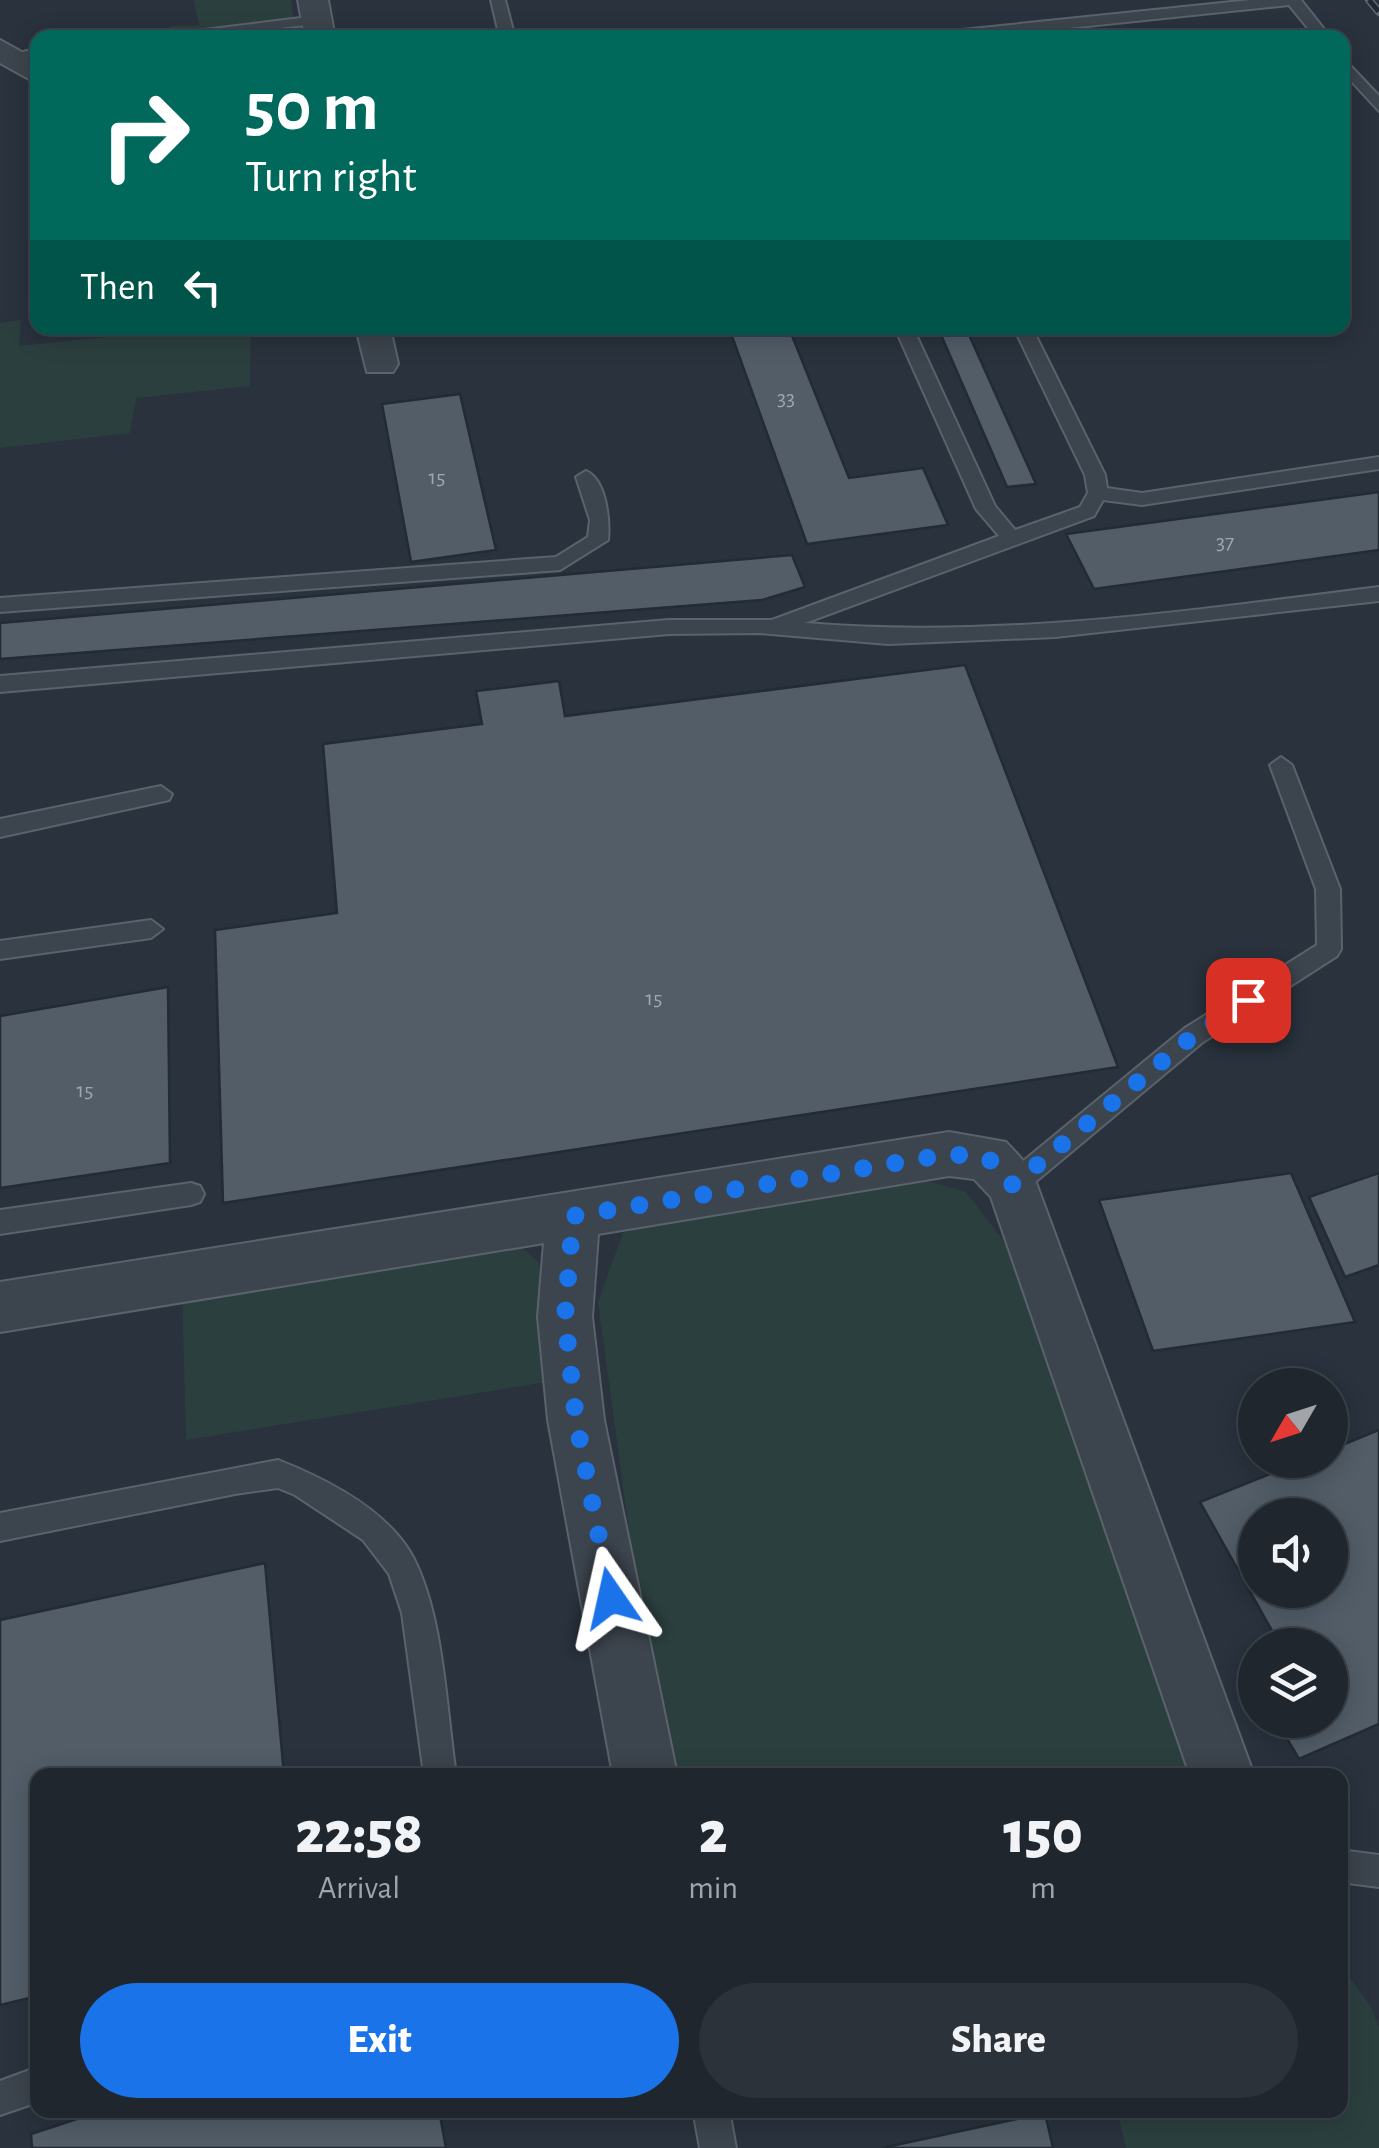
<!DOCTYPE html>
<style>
:root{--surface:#1f262e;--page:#2c323a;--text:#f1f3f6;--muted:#a1a5aa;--line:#3c434a;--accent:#1a73e8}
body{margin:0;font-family:"Alegreya Sans",sans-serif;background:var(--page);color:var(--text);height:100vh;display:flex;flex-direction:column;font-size:38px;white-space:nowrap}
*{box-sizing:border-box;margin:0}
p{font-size:32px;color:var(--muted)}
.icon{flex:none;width:55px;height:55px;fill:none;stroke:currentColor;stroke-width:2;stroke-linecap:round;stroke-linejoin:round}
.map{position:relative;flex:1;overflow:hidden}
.panel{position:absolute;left:30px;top:1768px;width:1318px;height:350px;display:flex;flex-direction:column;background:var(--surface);border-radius:20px;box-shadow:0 5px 25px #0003,0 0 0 2px var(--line)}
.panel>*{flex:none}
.hud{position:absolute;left:30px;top:30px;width:1320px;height:305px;border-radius:20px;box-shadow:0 5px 25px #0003,0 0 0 2px var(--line);background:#00695c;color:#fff;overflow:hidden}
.needle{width:65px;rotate:231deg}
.buttons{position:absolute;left:1238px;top:1368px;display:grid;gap:20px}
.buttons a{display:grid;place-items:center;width:110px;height:110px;border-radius:50%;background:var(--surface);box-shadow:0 5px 25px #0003,0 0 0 2px var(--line);font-size:50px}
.pin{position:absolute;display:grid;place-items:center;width:85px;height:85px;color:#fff;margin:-42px;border-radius:20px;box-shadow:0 5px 15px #0006}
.me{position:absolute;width:110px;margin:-55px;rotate:349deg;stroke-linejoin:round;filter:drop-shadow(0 0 8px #0008)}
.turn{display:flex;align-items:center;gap:35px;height:210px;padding:0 50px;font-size:45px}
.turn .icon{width:130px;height:130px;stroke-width:2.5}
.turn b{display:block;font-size:70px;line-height:85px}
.then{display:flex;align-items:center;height:95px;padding:0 50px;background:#0003;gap:20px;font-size:38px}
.eta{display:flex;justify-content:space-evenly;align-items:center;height:170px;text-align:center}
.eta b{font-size:60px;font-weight:800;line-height:70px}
.primary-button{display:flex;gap:20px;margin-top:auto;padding:20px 50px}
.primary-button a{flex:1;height:115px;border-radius:60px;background:var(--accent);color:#fff;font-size:40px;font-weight:800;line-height:115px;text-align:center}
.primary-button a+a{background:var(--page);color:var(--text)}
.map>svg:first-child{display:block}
</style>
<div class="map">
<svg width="1379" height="2148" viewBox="0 0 1379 2148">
<rect width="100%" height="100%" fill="#29323d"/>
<path fill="#2c3f3f" d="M194,0H291L296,37H171L170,26L199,25Z
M21,320L19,346L194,328H251L250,386L136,398L130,433L0,448V323Z
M919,1178L966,1192L1021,1263L1199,1775H674L632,1552L598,1302L623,1233L649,1223Z
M517,1243L539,1263L553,1381L186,1440L182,1291Z
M1340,1964L1371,2007L1379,2027V2148H1126L1117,2110H1340Z"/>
<path fill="#525d68" stroke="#232b35" stroke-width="2.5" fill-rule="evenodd" d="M729,328H789L849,478L923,468L948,525L807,544Z
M938,328H966L1036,484L1007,487Z
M460,394L496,550L411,562L382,404Z
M1379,492V550L1094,589L1066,534Z
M792,555L805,587L762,600L0,659V623Z
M965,665L1118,1067L223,1203L215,930L337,913L323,744L482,724L476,691L559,681L565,716Z
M168,987L170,1163L0,1188V1016Z
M1291,1173L1355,1322L1153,1351L1099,1200Z
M1379,1173V1265L1345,1277L1309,1197Z
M1379,1430V1724L1299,1759L1276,1720H1330V1645H1280L1200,1502L1305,1460H1330V1450ZM1255,1515H1330V1590H1255Z
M265,1563L284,1775H38V1996L0,2005V1620Z
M104,2110H439L446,2148H32L31,2134Z
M1045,2113L1053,2148H882Z"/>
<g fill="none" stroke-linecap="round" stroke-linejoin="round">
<g stroke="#5a626b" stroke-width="4">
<path id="lane" d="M491,0H505L515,38H500Z
M1251,0H1301L1331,38H1316L1289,5L972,38H916L923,34Z
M317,16L322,17V23L194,38H140Z
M38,48V57L13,62L5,57Z
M1342,57L1379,96V111L1342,71Z
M895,328H913L995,506L1015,530L1080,507L1088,493L1085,475L1014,328H1032L1105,475L1107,488L1142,493L1379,457V469L1142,505L1103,500L1094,516L805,623C996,639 1189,611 1379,587V601L1055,637L888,644L760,633L669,634L0,692V676L669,620H772L999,536L976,509Z
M586,471C606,479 610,520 608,540L560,570L0,612V598L556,557L588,537L590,520L576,477Z
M1281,757L1292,765L1340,889L1341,949L1337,956L1203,1042L1022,1193L1013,1196L1004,1193L1000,1185L1004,1177L1185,1028L1317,945L1316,889L1270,765Z
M161,786L172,794L169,800L0,837V819Z
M151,920L163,929L151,938L0,959V941Z
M191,1183L200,1186L204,1194L200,1202L191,1205L0,1234V1210Z
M278,1460C326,1479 387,1509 413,1557C444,1617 446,1708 456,1775H424L402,1613L389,1574L363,1540L295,1495L278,1488L235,1494L0,1541V1513Z
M1340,1850L1379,1855V1887L1340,1882Z
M38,2067V2102L0,2115V2081Z
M693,2110H729L736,2148H700Z"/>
</g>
<g stroke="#5a626b" stroke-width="4">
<path id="street" d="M298,0H328L335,38H305Z
M0,40L38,61V84L0,63Z
M356,328H390L398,364L393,372H367Z
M949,1132L1006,1142L1031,1169L1254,1775H1190L991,1197L974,1179L949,1176L598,1234L592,1317L604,1420L677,1775H613L548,1420L538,1317L544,1243L0,1332V1282Z"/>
</g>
<use href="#lane" fill="#3c444d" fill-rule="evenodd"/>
<use href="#street" fill="#3c444d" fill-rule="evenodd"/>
<g stroke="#5f6874" stroke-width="8">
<path id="rail" d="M1369,0L1379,12"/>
</g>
<use href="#rail" stroke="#212933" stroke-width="5" stroke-dasharray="15" stroke-linecap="butt"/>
</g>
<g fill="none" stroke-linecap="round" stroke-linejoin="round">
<path stroke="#1a73e8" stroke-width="18" stroke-dasharray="0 32.4" d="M611,1598L576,1420L565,1317L573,1216L950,1154L988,1158L1013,1185L1194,1035L1248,1000"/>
</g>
<g text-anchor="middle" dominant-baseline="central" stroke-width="8" stroke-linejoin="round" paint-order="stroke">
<g font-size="22" fill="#9fa6b0">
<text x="786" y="398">33</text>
<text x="437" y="477">15</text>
<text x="1225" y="542">37</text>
<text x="654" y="998">15</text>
<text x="85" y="1090">15</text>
</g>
</g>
</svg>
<div class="buttons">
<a><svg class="needle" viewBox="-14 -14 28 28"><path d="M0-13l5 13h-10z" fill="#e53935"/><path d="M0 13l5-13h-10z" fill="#a1a5aa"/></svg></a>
<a><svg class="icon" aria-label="sound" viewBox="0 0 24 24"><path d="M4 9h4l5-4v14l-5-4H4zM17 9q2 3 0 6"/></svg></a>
<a><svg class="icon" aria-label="layers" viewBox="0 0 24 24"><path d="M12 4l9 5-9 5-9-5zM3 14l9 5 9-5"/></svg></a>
</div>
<div class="pin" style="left:1248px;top:1000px;background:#d93025"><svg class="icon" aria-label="arrive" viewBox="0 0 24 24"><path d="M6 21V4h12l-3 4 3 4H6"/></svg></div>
<svg class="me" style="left:611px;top:1598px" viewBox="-20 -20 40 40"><path d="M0-17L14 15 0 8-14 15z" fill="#1a73e8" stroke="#fff" stroke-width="4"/></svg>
<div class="hud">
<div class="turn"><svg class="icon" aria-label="right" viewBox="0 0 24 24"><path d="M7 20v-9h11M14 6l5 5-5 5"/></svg><div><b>50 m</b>Turn right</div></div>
<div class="then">Then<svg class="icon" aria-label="left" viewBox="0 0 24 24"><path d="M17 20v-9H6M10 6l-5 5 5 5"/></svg></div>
</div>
<section class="panel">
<div class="eta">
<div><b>22:58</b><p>Arrival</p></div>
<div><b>2</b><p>min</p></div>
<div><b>150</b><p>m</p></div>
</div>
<div class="primary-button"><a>Exit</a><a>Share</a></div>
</section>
</div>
